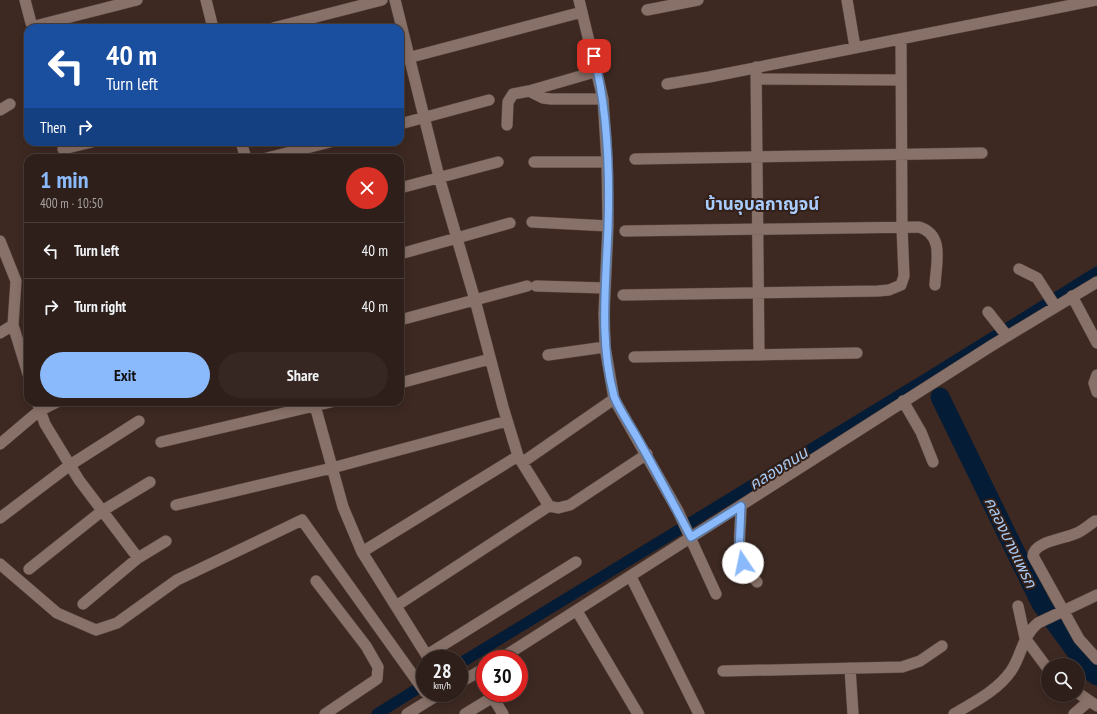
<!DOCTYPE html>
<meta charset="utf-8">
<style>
:root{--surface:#2e1f1a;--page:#362723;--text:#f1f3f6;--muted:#a7a2a2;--line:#493d39;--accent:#8bbafc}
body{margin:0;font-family:"PT Sans Narrow","Noto Sans Thai",sans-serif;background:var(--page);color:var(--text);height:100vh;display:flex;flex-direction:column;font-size:15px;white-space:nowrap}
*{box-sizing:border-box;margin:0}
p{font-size:13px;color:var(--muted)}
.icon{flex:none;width:22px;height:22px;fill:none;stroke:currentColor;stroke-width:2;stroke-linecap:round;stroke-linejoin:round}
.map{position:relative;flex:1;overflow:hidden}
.panel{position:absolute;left:24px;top:154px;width:380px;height:252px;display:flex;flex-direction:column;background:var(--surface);border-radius:12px;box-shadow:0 2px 10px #0003,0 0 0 1px var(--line)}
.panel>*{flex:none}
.top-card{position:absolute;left:24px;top:24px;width:380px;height:122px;border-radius:12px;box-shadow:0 2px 10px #0003,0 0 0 1px var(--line);background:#1a4fa0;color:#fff;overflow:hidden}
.buttons{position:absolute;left:1041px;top:658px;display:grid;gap:8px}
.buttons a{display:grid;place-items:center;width:44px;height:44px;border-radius:50%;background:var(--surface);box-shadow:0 2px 10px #0003,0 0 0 1px var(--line);font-size:20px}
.speed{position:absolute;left:416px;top:650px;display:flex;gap:8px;font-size:20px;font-weight:700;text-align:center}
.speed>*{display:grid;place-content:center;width:52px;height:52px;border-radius:50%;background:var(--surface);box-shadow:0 2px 10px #0003,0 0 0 1px var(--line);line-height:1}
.speed small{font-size:10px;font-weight:400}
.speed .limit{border:6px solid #d22;background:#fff;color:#111}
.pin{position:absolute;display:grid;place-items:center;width:34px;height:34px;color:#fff;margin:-17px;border-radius:8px;box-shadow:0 2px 6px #0006}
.me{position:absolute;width:44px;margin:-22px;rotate:349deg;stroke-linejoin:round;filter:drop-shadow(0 0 3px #0008)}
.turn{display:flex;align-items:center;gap:14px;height:84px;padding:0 16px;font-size:18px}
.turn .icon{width:52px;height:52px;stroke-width:2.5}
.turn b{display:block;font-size:28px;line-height:34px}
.then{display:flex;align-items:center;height:38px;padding:0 16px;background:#0003;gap:8px;font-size:15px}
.round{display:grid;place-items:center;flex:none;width:42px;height:42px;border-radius:21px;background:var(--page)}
.headline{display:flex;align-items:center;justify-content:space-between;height:68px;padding:0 16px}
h1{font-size:24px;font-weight:700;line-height:30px;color:var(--accent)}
.button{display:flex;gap:8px;margin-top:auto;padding:8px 16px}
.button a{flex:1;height:46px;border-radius:24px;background:var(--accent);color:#111;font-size:16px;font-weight:700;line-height:46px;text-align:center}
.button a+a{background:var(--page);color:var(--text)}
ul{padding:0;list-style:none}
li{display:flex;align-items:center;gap:12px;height:56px;padding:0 16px;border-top:1px solid var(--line)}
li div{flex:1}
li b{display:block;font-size:15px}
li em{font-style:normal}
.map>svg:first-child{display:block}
</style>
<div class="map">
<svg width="1097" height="714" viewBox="0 0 1097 714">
<rect width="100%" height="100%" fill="#3d2922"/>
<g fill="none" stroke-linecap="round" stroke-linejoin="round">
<path stroke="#041c36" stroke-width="11" d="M459,664L929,377L1097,272
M377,714L425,684"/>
<path stroke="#041c36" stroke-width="19" d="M940,397L1041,604L1090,671L1097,676"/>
<g stroke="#564540" stroke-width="12">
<path id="minor" d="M25,0L31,23L35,26L137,0
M206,0L213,28
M395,0L439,177L475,300L503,407L518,456L549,506
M579,0L603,99L607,162L608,226L604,314L605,347L614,399L678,511L716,594
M847,0L855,47
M647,10L698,0
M273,28L382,0
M400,60L582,12
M756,67L759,354
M756,79L901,80
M667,84L709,77L1097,0
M529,91L543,98L551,99H603
M0,110L10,104
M400,124L489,100
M507,125L508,102L513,94L529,91L598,71
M241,142L246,158
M63,149L92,142
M267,158L330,142
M635,159L982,153
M534,162H607
M400,188L498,162
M532,222L608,226
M625,231L919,227C945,235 936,263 935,285
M0,241L16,281L13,325L28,374
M400,254L510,223
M1019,269L1037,278L1055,306
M536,286L605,288
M623,295L878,291L889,290L901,285L904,276L902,227L901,39
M1072,296L1097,343
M988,312L1007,336
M400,320L527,286
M0,333L13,325
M548,355L605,347
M634,357L857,353
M1097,375L1094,383L1097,392
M400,383L490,359
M903,401L921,432L933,462
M37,402L45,424L79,480L138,558
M314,402L343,507L362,552L429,659
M161,442L331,402
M0,444L39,411L57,402
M523,462L614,399
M176,505L332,468L507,421
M741,506C741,540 732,553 757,582
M0,518L70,465L139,421
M1095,521C1089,525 1084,530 1077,533C1065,539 1034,541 1033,556L1079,639L1097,659
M362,552L518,456
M0,564L57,613L96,630L117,623L177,580L302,520L425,692
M29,569L102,511L150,482
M631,577L699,714
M316,581L366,646L378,667L377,679L325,714
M83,604L138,558L166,541
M396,606L549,506L558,508L570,505L647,454
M1018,606L1025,638L1048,669
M577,611L638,714
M427,655L576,562
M500,659L991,346L1097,282
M850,668L853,714
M723,671L902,667L920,661L942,646
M478,672L485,684
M459,683L485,668
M490,693L503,714
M1078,693L1097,706
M407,714L441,693
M465,714L493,697
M954,714C974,702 997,691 1011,671C1022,655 1022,636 1038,623L1097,595
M1074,714L1089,701"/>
</g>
<use href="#minor" stroke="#887168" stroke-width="11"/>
</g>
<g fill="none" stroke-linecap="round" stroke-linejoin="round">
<g stroke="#5a79a4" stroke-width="10">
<path id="route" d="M594,56C608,112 610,170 608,228C606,284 599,341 614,396C617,406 633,430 639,441C657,473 674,505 691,537L741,506L739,552L743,563"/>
</g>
<use href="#route" stroke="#8bbafc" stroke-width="7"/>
</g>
<g text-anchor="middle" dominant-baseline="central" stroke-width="4" stroke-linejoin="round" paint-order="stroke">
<g font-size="16" font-style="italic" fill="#a6caf4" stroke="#321f18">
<text transform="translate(778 468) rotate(-32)">คลองถนน</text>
<text transform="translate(1011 542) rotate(64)">คลองบางแพรก</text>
</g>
<g font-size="17" font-weight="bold" fill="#a9ccfe" stroke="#321f18">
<text x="762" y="204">บ้านอุบลกาญจน์</text>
</g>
</g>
</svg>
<div class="buttons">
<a><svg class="icon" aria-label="search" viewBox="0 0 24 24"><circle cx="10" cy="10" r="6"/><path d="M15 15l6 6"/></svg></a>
</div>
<div class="speed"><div>28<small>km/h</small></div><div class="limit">30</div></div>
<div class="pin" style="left:594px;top:56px;background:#d93025"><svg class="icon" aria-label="arrive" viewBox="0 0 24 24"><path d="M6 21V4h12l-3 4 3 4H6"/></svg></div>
<svg class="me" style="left:743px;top:563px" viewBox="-20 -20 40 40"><circle r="19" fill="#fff"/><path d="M0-13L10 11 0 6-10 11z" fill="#8bbafc"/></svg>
<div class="top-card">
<div class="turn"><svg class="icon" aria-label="left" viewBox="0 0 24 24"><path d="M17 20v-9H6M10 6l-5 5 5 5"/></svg><div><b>40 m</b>Turn left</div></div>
<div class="then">Then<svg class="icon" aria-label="right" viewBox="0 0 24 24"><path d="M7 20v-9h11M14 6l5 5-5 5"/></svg></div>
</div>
<section class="panel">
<div class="headline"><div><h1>1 min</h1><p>400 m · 10:50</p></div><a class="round" style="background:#d93025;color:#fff"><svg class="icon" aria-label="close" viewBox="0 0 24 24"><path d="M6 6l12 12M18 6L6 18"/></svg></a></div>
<ul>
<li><svg class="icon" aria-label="left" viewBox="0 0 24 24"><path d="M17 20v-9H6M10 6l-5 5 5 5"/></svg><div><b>Turn left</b></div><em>40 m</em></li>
<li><svg class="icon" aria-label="right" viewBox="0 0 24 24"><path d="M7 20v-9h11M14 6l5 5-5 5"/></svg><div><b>Turn right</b></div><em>40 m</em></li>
</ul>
<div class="button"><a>Exit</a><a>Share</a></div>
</section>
</div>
